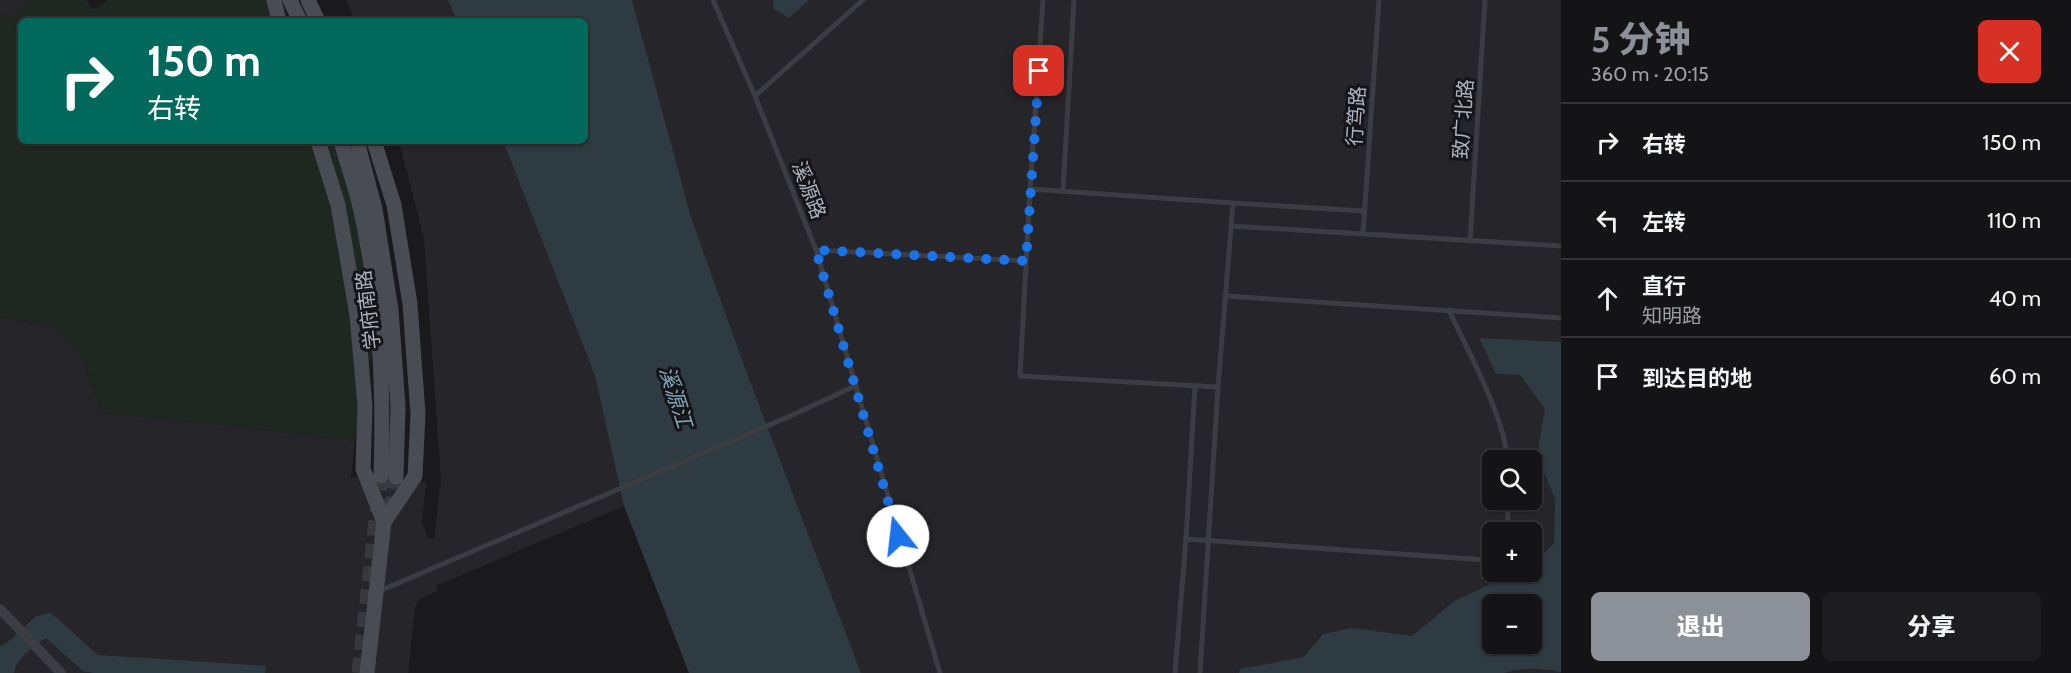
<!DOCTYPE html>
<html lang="zh">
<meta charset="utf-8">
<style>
:root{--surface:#141416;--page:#1d1d1f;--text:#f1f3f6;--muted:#9d9ea1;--line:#333335;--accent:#8c9099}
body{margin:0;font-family:Cabin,"Noto Sans SC",sans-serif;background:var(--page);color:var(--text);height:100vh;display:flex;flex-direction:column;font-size:22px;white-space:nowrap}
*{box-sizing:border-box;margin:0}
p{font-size:20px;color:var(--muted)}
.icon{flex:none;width:33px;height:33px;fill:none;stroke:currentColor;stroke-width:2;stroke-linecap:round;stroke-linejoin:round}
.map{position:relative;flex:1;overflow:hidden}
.side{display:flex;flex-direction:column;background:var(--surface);width:510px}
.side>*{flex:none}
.banner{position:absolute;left:18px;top:18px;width:570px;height:126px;border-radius:9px;box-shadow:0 2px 4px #0004,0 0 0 2px var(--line);background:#00695c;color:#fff;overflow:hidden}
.controls{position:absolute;left:1482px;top:450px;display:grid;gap:12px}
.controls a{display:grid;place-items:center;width:60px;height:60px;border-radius:9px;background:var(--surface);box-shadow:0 2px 4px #0004,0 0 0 2px var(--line);font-size:30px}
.pin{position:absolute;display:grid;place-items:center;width:51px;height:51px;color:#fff;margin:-26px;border-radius:12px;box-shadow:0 3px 9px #0006}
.me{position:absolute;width:66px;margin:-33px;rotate:344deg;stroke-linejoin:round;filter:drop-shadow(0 0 4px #0008)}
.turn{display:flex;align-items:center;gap:21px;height:126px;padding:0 30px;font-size:27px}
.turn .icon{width:78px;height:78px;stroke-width:2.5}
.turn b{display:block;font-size:42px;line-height:51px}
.round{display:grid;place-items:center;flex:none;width:63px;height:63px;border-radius:9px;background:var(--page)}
.head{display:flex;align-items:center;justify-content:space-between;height:102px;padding:0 30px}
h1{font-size:36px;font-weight:800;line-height:45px;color:var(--accent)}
.cta{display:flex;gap:12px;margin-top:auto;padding:12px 30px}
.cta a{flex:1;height:69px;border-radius:9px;background:var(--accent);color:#fff;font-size:24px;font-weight:800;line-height:69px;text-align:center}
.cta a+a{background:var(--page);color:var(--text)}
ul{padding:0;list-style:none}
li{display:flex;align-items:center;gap:18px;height:78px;padding:0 30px;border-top:2px solid var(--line)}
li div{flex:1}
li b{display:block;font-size:22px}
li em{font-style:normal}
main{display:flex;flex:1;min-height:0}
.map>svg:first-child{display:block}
</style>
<main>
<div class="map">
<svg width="1561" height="673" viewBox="0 0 1561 673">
<rect width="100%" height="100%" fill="#1a1a1d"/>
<path fill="#26262a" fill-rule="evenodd" d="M0,0H34L5,20L0,12Z
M346,0H448L457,21H355Z
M632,0H1561V673H861L744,365L691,217ZM1492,460H1532V500H1492ZM1492,532H1532V572H1492ZM1492,604H1532V644H1492Z
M399,141H503L595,376L624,506L436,586L437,591L420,599L415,607L408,673H0V317L48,326L71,339L79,348L101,413L231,426L355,441L351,477L426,482L422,522L427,537L434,539L441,479L424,239Z"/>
<path fill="#1f2820" d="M34,0H86L93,10L108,0H269L285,21H21V141H335L356,205L372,352L355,441L231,426L101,413C89,379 85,338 46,326C32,321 15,320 0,317V12L5,19Z"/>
<path fill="#2e3b42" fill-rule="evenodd" d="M448,0H632L691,217L744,365L861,673H689L624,506L595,376L503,141H585V21H457Z
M773,0H809L789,18L774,9Z
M1479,338L1561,342V672C1544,668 1521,667 1504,673H1239L1240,669L1304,657L1323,634L1353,628L1412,636L1454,601L1517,572H1532V563L1554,544L1555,499L1537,455L1545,409L1520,375L1496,374ZM1492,604H1532V644H1492Z
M51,613L98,655L266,666L265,673H93L83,671L46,638C33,647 18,656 14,673H0V647L8,642L36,616Z"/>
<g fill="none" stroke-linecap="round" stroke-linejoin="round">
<path stroke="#37393d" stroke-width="15" stroke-dasharray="15 8" stroke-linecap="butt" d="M392,512L396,477
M359,673L381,476"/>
<path stroke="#3b3d42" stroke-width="5" d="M713,0L755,96L816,250L940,673
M755,96L863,0
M1030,189L1233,203L1218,387L1020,376Z
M1030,189L1043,0
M1063,191L1074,0
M1233,203L1364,211
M1231,226L1561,246
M1363,234L1379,0
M1470,241L1485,0
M816,250L1026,261
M1225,296L1561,318
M1449,310C1467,350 1506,419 1507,460
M1505,532L1508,523L1507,500
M1186,539L1486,560L1492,556
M377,592L788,417L855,386
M1175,673L1186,539L1195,386
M1200,673L1218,387"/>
<path stroke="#3b3d42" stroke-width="10" d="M0,609L61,673"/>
<path stroke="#494c52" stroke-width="15" d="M274,0L279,21
M290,0L300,21
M308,0L318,21
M318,141L338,205L357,315L365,406L363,469L384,522L367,673
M341,141C347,164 356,188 361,211C380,298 384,388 381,476
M357,141L375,209L391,310L398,407L396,477
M374,141L394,205L410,304L418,414L415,476L384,522"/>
</g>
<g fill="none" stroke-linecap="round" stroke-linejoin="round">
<path stroke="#1a73e8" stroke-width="10" stroke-dasharray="0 18" d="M898,536L816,250L1026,261L1039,71"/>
</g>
<g text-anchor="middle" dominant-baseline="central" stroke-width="6" stroke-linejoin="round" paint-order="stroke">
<g font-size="20" fill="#acb3bd" stroke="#151518">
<text transform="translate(1356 116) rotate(-86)">行笃路</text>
<text transform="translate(1463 119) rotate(-86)">致广北路</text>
<text transform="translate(809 190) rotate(69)">溪源路</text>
<text transform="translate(368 310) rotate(-97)">学府南路</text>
</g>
<g font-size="21" font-style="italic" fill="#81a5ba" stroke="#151518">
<text transform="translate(676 397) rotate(72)">溪源江</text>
</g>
</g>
</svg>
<div class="controls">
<a><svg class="icon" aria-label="search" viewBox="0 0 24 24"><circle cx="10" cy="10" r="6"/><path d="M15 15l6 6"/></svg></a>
<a>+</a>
<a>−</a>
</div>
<div class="pin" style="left:1039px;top:71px;background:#d93025"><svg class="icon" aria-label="arrive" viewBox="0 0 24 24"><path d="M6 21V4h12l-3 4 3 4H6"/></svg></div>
<svg class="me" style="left:898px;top:536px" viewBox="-20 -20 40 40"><circle r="19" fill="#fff"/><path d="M0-13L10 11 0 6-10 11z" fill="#1a73e8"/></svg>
<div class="banner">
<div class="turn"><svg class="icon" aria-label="right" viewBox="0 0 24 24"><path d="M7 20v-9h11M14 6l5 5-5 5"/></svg><div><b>150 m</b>右转</div></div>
</div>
</div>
<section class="side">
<div class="head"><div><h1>5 分钟</h1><p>360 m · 20:15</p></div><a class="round" style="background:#d93025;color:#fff"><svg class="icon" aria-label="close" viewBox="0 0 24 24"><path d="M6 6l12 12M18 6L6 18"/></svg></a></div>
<ul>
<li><svg class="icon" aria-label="right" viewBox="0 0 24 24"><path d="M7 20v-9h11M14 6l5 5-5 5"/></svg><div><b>右转</b></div><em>150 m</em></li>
<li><svg class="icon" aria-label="left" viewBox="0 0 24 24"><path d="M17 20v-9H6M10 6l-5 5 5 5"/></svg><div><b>左转</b></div><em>110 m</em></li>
<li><svg class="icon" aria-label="ahead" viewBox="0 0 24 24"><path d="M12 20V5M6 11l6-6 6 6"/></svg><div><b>直行</b><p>知明路</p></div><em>40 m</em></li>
<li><svg class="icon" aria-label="arrive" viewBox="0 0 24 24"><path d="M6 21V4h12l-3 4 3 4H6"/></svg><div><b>到达目的地</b></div><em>60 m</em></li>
</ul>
<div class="cta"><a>退出</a><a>分享</a></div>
</section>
</main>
